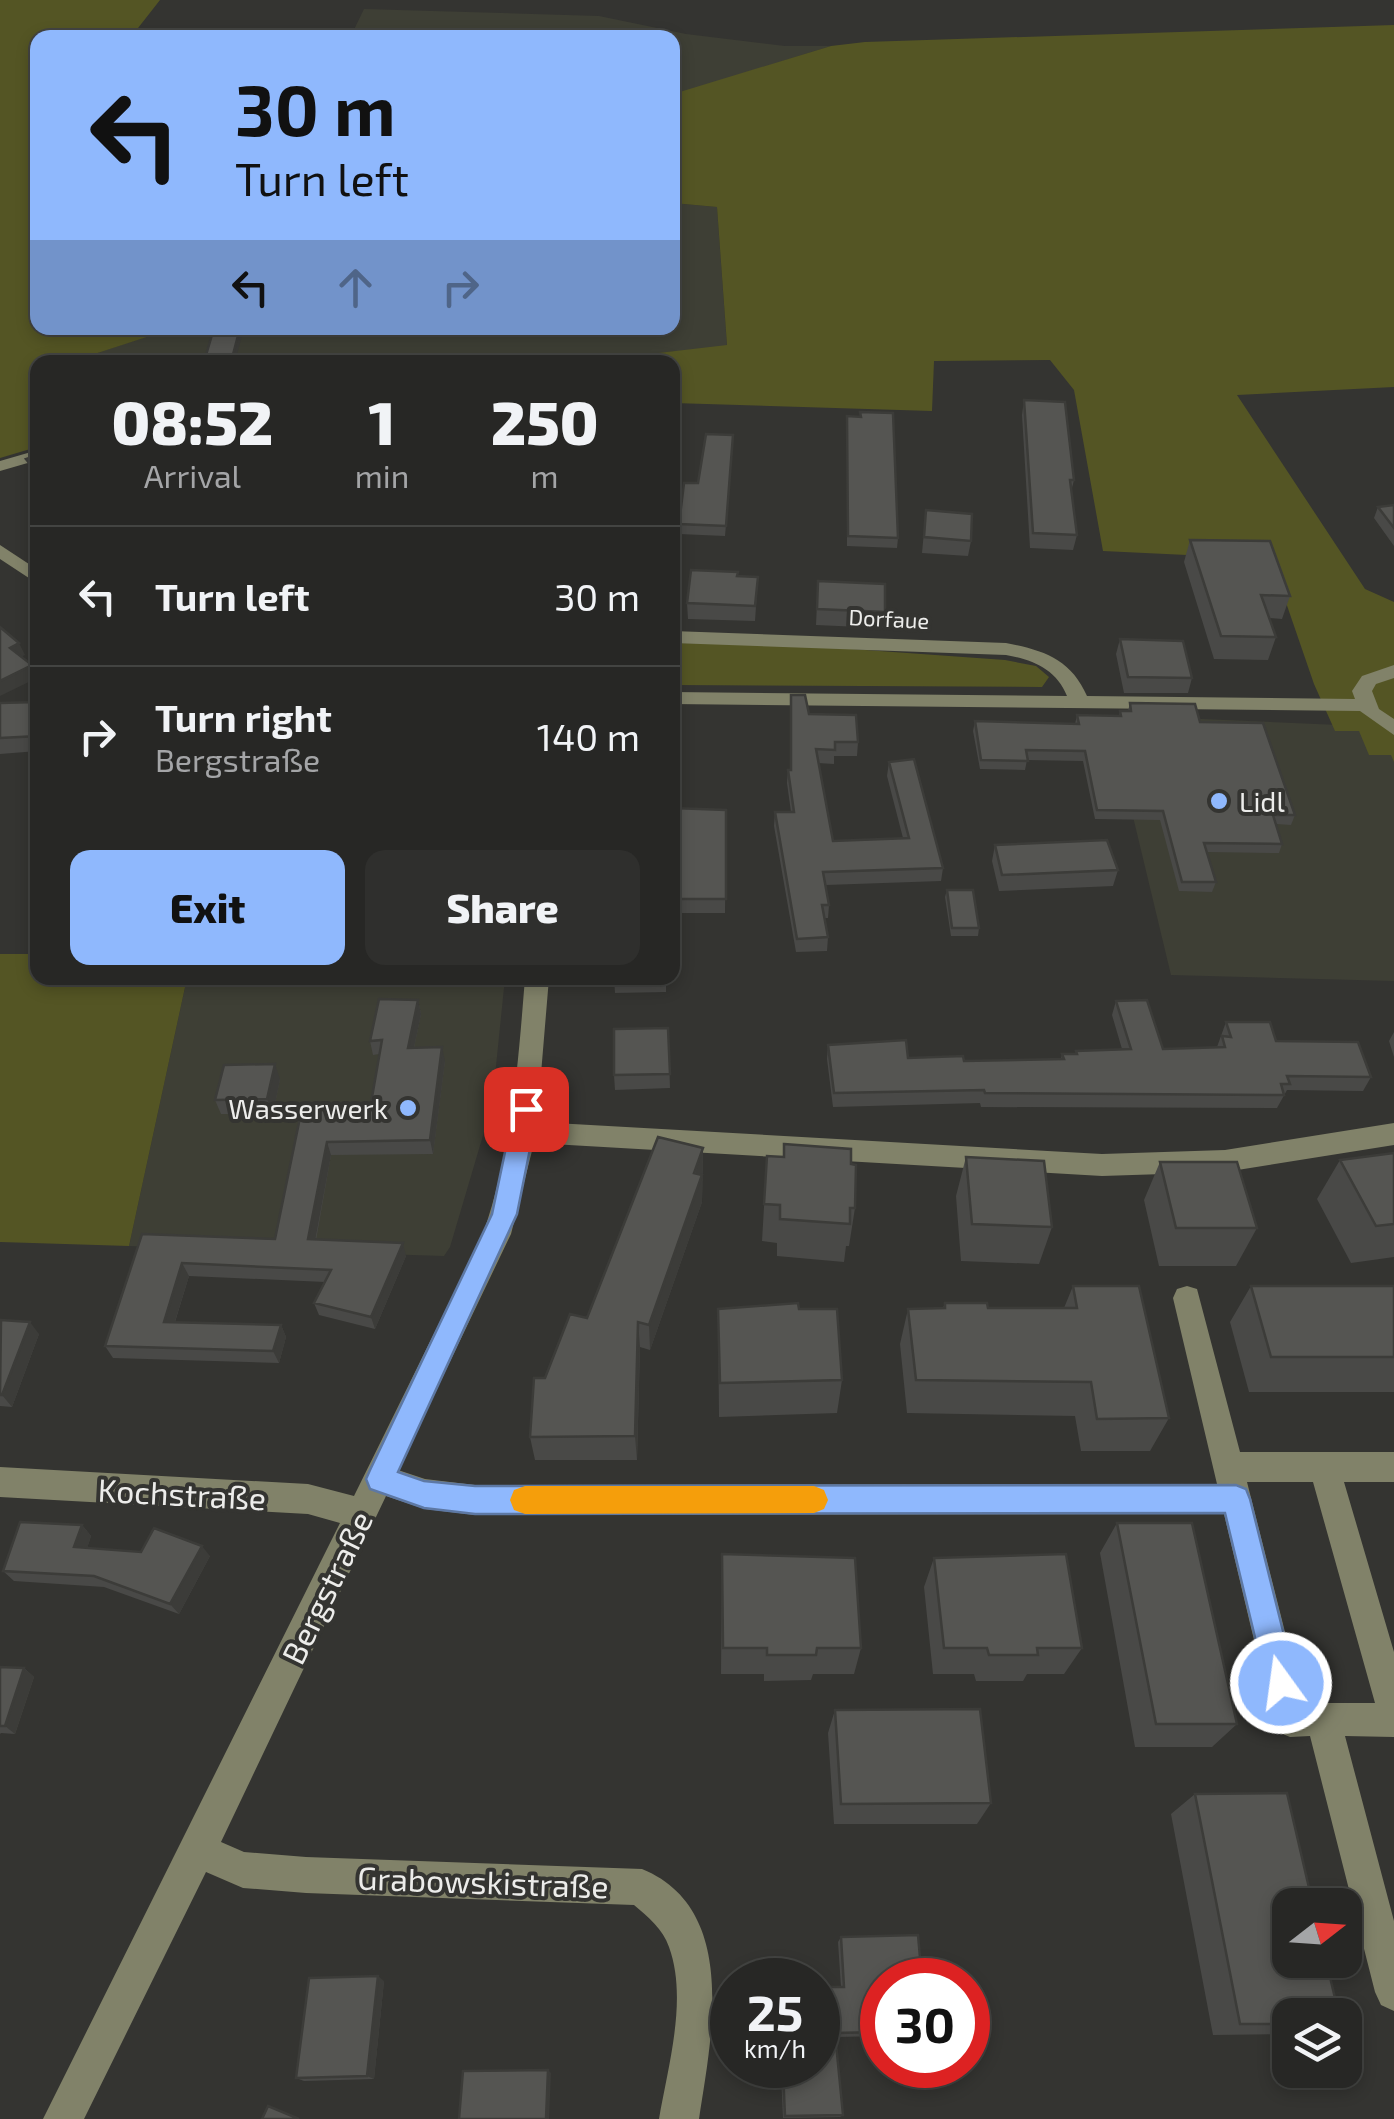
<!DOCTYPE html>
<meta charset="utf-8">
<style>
:root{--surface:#272725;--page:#2f2f2d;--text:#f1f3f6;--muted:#a4a5a7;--line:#434442;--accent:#8fb8fd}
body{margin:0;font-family:"Exo 2",sans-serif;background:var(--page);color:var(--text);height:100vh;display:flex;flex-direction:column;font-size:38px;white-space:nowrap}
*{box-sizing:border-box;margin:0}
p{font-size:32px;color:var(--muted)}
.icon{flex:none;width:55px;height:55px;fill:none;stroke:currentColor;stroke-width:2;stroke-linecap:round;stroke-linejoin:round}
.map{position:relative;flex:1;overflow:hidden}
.panel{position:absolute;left:30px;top:355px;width:650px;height:630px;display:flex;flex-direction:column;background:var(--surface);border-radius:20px;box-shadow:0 5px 15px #0003,0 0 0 2px var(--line)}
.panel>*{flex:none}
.hud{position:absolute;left:30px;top:30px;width:650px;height:305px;border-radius:20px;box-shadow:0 5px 15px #0003,0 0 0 2px var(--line);background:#8fb8fd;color:#111;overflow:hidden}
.needle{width:65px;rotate:73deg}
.controls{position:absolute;left:1272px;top:1888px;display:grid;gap:20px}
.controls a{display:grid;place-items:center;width:90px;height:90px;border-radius:20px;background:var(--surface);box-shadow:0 5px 15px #0003,0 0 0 2px var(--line);font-size:50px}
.speed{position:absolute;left:710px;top:1958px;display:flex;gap:20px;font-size:50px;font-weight:700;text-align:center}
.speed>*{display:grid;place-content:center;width:130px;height:130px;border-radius:50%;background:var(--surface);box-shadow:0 5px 15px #0003,0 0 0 2px var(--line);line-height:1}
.speed small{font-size:25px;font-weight:400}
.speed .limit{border:15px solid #d22;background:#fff;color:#111}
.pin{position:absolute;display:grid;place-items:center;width:85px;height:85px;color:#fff;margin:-42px;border-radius:20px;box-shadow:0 5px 15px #0006}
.me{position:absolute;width:110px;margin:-55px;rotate:346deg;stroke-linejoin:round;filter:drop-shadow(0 0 8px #0008)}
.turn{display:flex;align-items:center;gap:35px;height:210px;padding:0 40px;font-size:45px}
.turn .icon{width:130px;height:130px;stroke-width:2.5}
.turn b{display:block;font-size:70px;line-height:85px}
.lanes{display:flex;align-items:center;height:95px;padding:0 40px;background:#0003;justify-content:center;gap:50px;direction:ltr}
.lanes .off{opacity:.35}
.eta{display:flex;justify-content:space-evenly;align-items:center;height:170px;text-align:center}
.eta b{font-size:60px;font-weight:800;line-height:70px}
.primary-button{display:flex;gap:20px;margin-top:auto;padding:20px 40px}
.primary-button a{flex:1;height:115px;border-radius:20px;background:var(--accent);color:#111;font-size:40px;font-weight:800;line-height:115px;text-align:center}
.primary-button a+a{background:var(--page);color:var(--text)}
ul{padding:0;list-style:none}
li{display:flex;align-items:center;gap:30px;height:140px;padding:0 40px;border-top:2px solid var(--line)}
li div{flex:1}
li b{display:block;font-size:38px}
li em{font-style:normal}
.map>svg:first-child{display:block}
</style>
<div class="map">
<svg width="1394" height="2119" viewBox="0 0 1394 2119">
<rect width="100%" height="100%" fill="#343431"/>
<path fill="#3e3f35" d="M364,9L599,16L686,34L785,46H831L673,95L672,38H350Z
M673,203L717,207L727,346L641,355L640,362H70L160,332L151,328H672Z
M1132,716L1339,725L1366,733L1394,755V981L1171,975L1111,725Z
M187,978H505L492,1105L450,1247L444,1256L129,1246Z"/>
<path fill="#545524" d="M0,0H160L131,37L38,38V328H151L162,332L70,362H38L37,447L0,458Z
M1394,25V387L1237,395L1365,589L1394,602V762L1391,755H1369L1359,731H1335L1314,684L1271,559L1103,551L1074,390L1050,360L934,361L932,411L673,403L672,362H640L641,355L727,345L717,207L673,203V95L683,91L831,46L865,42Z
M673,643L781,644L1005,660L1036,666L1049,677L1042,687L673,685Z
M0,954H37L38,978H187L129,1246L0,1242Z"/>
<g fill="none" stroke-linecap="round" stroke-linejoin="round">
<path fill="#818269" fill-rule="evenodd" d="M38,450V460L0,471V461Z
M0,545L38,570V584L0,559Z
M672,631L1006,643C1043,650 1071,659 1087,696L1355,699L1352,691L1362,676L1394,665V678L1376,684L1372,691L1379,709L1394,719V735L1360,711L672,704V692L1067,696C1056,669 1033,660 1006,655L672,643Z
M525,978H549L537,1122L1102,1154L1225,1150L1394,1123V1145L1225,1172L1102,1176L534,1143L511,1234L398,1470L425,1479L475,1485L1217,1484L1173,1298L1177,1289L1187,1286L1197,1289L1240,1452H1394V1482H1344L1394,1652V1737L1345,1736L1394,1921V2011L1381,2005L1375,1992L1310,1736L1290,1737L1278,1732L1273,1720L1224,1514L475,1515L425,1509L386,1496L221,1842L244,1852L306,1857L642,1869C740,1909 711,2039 699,2119H659C668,2066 688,1999 669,1947C663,1929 648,1917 634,1905L306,1893L243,1888L206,1872L84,2119H43L340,1523L308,1514L0,1497V1467L308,1484L354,1496L483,1234C512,1150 518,1065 525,978ZM1247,1482H1313L1375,1703H1303Z"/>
</g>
<path fill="#494947" d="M1024,400L1074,480L1071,492L1077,535L1073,550L1030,548L1022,415Z
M847,416L860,417L898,538L897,548L847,546Z
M733,445L725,536L679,534V524L698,483Z
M38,455V481L31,473L26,459Z
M1394,505V546L1374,518L1378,507Z
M926,510L971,541L968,556L922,553Z
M1190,540L1290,596L1282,619L1270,618L1276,637L1268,660L1214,659L1184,562Z
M738,576L758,577L755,621L688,619L687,603Z
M818,581L885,612L883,628L816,625Z
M1120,639L1192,678L1188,693H1124L1116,654Z
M791,695L809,714L858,742L857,756H834V764L818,763L833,841L903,838L887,776L889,762L943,868L941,881L826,885L829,905L828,918H825L828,937L827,951L796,952L774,826L775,812H791L787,783L788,770H790Z
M38,702V751L0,754V703Z
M1130,703L1200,722L1295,815L1291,825L1276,824L1282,844L1279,853L1207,852L1216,882L1212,892L1179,891L1160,820L1095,819L1083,761L1027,760L1025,770L980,769L973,731L975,721L1075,724L1077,715L1119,716L1120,711H1128Z
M672,808L726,810L725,913H672Z
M995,845L1118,870L1113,886L999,891L992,861Z
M947,890L979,928L978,936H951L945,897Z
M614,978H666V992L615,993Z
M418,1000L421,1014L414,1048L445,1061L433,1154L331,1155L316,1240L406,1256L375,1329L319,1315L314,1303L325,1282L189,1276L175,1322L281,1325L286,1337L279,1363L113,1358L105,1346L142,1234L275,1239L303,1103H371L379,1054L373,1055L370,1041Z
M1116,1001L1163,1049L1217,1047L1226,1022L1371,1077L1363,1091L1287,1090L1277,1108L981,1107L980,1103L833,1107L827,1059L828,1045L908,1058L964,1061L1061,1059L1062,1054H1075L1076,1051L1122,1049L1112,1015Z
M668,1028L670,1088L615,1090L614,1075Z
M1394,1032V1057L1389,1041Z
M280,1079L273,1114H221L215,1100Z
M703,1148L702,1202L650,1350L640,1347L637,1460H535L530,1437L545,1378Z
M1394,1153V1257L1351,1263L1317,1199L1340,1160Z
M767,1156L851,1164L855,1208L849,1246H846L844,1262L777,1256V1243L762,1241Z
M966,1157L1052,1227L1039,1264L961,1261L956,1196Z
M1160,1162L1257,1228L1236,1266H1159L1144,1200Z
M1073,1286L1169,1418L1150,1451H1081L1075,1416L907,1413L900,1344L908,1309L943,1308L945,1303L988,1308H1064Z
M1251,1286H1394V1392H1249L1230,1322Z
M718,1309H799L842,1380L837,1413L719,1417Z
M0,1323L39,1334L12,1407L0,1406Z
M1117,1523L1237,1724L1212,1747H1135L1100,1553Z
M82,1525L91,1536L87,1548L210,1556L179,1614L104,1587L14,1581L3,1571Z
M722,1554L861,1648L854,1674H813L811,1680L764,1681V1674H721Z
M934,1558L1082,1648L1064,1674H1027L1023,1681H976L974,1674H933L924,1587Z
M0,1667L24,1668L34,1677L15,1734L1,1733L0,1734Z
M835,1710L991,1803L977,1824H834L828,1733Z
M1195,1794L1290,2015V2034L1213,2035L1171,1814Z
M841,1937L882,1980V2036L836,2037L843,2115L840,2117L783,2118L781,2074H764L763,2065H818L841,1987L838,1942Z
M384,1981L374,2079L304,2081L296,2078Z"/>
<path fill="#3c3c39" d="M240,328H244L235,362H231Z
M676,514V527L672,545V530Z
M19,643L25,655L15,660L10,648Z
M32,665L37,678L0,696V681Z
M418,1000L421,1014L411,1062L408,1048Z
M442,1047L445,1061L433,1154L430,1140Z
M275,1064L280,1079L273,1114L267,1099Z
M327,1142L331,1155L313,1252L308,1239Z
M703,1148L702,1202L650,1350L649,1325Z
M403,1243L406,1256L375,1329L371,1317Z
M182,1263L189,1276L171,1334L164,1322Z
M30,1322L39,1334L12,1407L2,1395Z
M638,1322L640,1347L637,1460L635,1436Z
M281,1325L286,1337L279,1363L273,1351Z
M82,1525L91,1536L84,1558L74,1547Z
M202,1546L210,1556L179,1614L170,1604Z
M24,1668L34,1677L15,1734L5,1726Z
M378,1976L384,1981L374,2079L367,2076Z
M548,2070L551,2073L549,2119H546Z"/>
<path fill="#555552" stroke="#3c3c39" stroke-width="2.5" d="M214,328H240L231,362H204Z
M1024,400L1065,402L1074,480H1070L1077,535L1033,533Z
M860,412L893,413L898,538L848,536L847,416L861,417Z
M706,434L733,435L726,526L679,524L684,483H698Z
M38,455V473L26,459Z
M1394,505V528L1378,507Z
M926,510L972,514L971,541L924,537Z
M1190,540L1270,541L1290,596L1261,595L1276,637L1221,636Z
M691,570L738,572L737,576L758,577L755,606L687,603Z
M818,581L885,584V612L817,609Z
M0,627L19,643L10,648L32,665L0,681Z
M1120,639L1183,641L1192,678L1128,677Z
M791,695H805L809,714L856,715L858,742H835V750L816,749L833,841L909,838L889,762L914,759L943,868L823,872L829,905H822L828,937L797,939L775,812H794L788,770H791Z
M38,702V736L0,738V703Z
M1130,703L1195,704L1200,722L1263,723L1295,815H1273L1282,844L1204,843L1216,882H1182L1163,811L1097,810L1085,751L1026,750L1028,761L981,760L975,721L1079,724L1077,715L1121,716L1120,711H1131Z
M672,808L726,810V899H672Z
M1107,840L1118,870L1002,875L995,845Z
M947,890H973L979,928H952Z
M379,999L418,1000L408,1048L442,1047L430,1140L327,1142L308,1239L403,1243L371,1317L314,1303L331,1270L182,1263L164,1322L281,1325L273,1351L105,1346L142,1234L275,1239L303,1103H371L382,1040L370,1041Z
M1147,1000L1163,1049L1225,1047L1222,1036L1231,1037L1226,1022H1270L1276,1041L1358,1042L1371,1077L1287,1076L1290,1084H1281L1284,1095L985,1093L984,1090L834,1093L828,1045L906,1040L908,1058L963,1056L964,1061L1064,1059L1062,1054H1077L1076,1051L1131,1049L1116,1001Z
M668,1028L670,1074L614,1075V1029Z
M275,1064L267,1099L215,1100L224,1065Z
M658,1137L703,1148L694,1173L702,1175L649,1325L638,1322L635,1436L530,1437L534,1378H545L570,1314L587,1318Z
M784,1144L851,1149V1164L856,1165L855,1208H850V1224L780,1219V1205L764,1204L767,1156L784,1157Z
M1394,1153V1224L1376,1226L1340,1160Z
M966,1157L1044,1161L1052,1227L972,1224Z
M1160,1162H1237L1257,1228H1176Z
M1073,1286H1139L1169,1418L1097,1419L1091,1382L916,1380L908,1309L945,1308V1303H987L988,1308H1077Z
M1251,1286H1394V1357H1271Z
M798,1303L799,1309H837L842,1380L720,1383L718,1309Z
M1,1320L30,1322L2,1395H0Z
M20,1522L82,1525L74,1547L141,1552L154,1528L202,1546L170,1604L94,1576L3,1571Z
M1117,1523H1192L1237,1724H1156Z
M722,1554L855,1558L861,1648H817L816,1655H767V1648H723Z
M1066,1554L1082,1648H1037L1038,1655H989L987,1648H944L934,1558Z
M0,1667L24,1668L5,1726H0Z
M980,1709L991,1803L841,1804L835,1710Z
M1287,1793L1313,1905H1290V1960H1326L1339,2015H1290V2024H1240L1195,1794Z
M918,1935L922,1980H882V2032L835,2033L843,2115L785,2116L783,2071H765L764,2065H818V1987H844L841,1937Z
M378,1976L367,2076L296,2078L309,1978Z
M548,2070L546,2119H459L463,2071Z
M268,2106L299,2119H262Z"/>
<path fill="#8fb8fd" stroke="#5d78a4" stroke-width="2.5" d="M526,1100L534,1103L538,1109L517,1214L398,1472L424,1481L475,1486L1236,1485L1246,1489L1250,1499L1296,1683L1292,1694L1281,1698L1270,1694L1266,1683L1225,1513L475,1514L424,1508L370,1489L366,1479L370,1470L492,1214L514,1109L518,1103Z"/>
<path fill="#f59e0b" d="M525,1486H814L824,1490L828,1500L824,1509L814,1513L525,1514L514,1510L510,1500L514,1490Z"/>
<g fill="#8fb8fd" stroke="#343431" stroke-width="4">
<circle cx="1219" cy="801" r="10"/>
<circle cx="408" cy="1108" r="10"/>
</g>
<g text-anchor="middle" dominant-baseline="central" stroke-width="8" stroke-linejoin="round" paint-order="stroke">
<g font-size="22" fill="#ececea" stroke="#343431">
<text transform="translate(889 618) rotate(3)">Dorfaue</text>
</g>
<g font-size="28" fill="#ececea" stroke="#343431" text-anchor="start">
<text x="1239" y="801">Lidl</text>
<text x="388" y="1108" text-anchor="end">Wasserwerk</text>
</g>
<g font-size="32" fill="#ececea" stroke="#343431">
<text transform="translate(182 1493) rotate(3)">Kochstraße</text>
<text transform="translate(326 1587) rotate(-64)">Bergstraße</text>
<text transform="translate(483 1881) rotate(2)">Grabowskistraße</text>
</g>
</g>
</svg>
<div class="controls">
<a><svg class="needle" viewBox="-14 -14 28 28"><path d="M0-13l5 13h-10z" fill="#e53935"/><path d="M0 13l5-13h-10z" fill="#a4a5a7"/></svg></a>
<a><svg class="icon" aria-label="layers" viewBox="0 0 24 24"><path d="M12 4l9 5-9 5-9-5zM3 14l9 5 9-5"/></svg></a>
</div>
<div class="speed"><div>25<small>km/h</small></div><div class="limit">30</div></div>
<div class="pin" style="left:526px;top:1109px;background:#d93025"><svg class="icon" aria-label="arrive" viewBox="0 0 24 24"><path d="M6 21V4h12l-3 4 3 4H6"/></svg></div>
<svg class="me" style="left:1281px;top:1683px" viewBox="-20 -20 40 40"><circle r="17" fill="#8fb8fd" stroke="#fff" stroke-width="3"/><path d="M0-11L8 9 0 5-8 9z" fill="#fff"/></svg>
<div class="hud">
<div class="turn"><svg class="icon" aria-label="left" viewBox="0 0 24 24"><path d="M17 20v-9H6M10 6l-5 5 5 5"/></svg><div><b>30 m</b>Turn left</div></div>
<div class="lanes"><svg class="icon" aria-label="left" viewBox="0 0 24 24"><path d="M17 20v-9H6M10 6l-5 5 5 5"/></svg><svg class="icon off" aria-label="ahead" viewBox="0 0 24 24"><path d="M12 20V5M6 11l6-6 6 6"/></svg><svg class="icon off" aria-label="right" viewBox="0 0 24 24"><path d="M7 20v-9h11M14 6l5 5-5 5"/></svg></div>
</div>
<section class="panel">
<div class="eta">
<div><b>08:52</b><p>Arrival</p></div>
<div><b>1</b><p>min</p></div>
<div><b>250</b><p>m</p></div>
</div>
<ul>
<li><svg class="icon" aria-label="left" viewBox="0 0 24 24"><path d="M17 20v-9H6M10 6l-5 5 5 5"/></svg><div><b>Turn left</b></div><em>30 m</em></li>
<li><svg class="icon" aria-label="right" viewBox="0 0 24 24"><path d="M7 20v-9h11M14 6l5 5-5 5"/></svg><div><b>Turn right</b><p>Bergstraße</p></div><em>140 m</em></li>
</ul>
<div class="primary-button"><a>Exit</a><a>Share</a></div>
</section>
</div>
